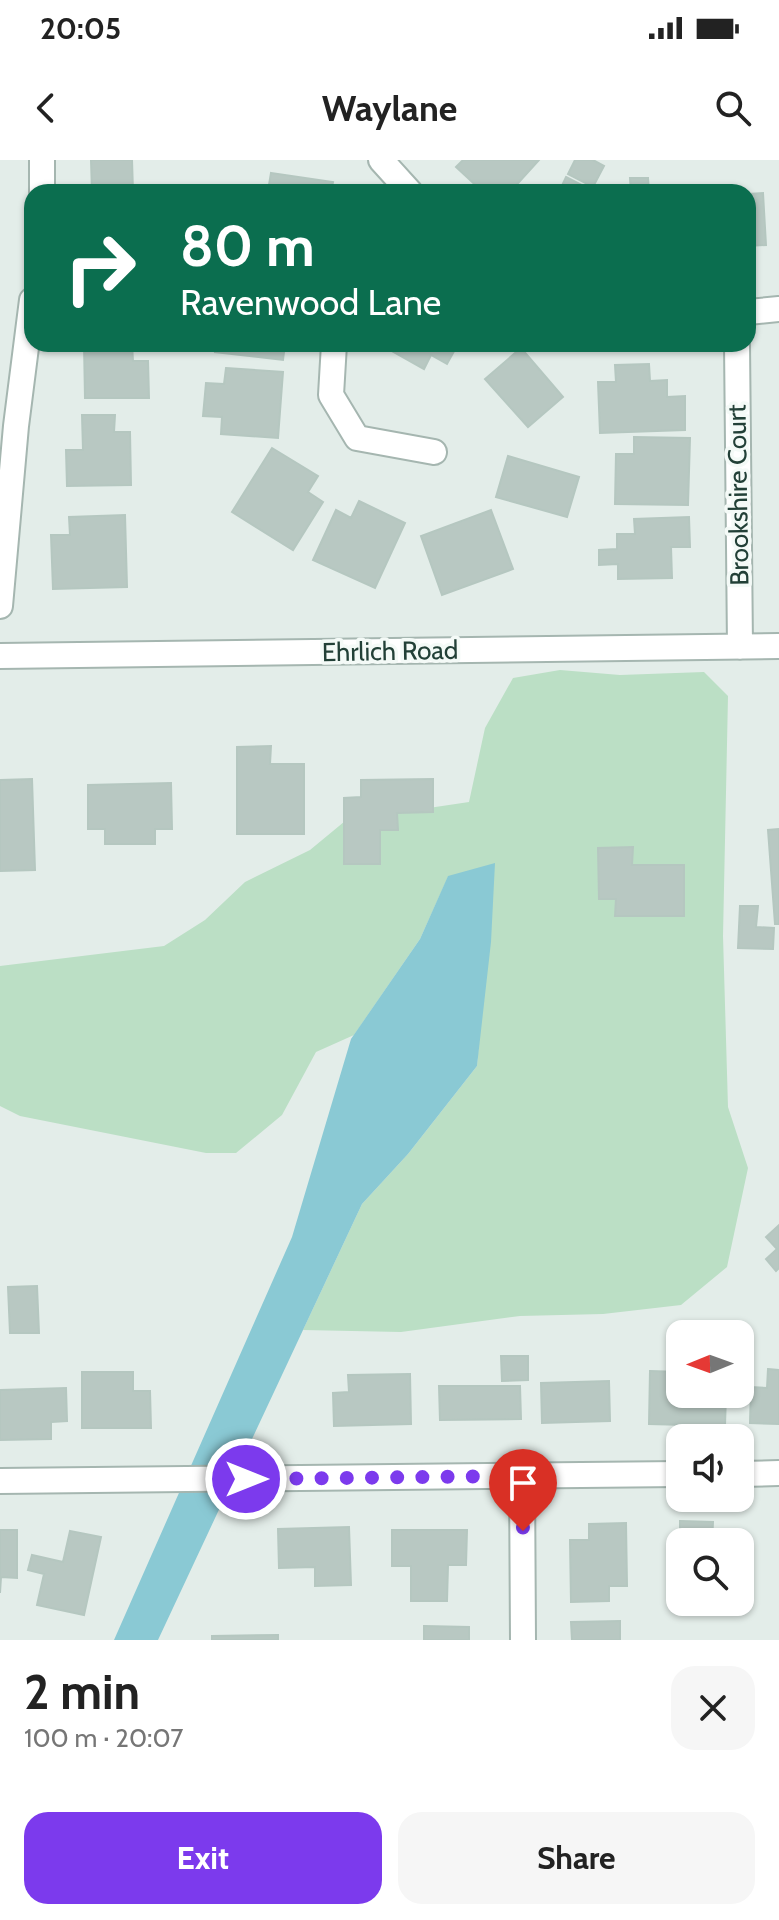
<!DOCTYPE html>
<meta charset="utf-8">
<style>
:root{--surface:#fff;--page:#f6f6f6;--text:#222;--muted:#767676;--accent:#7c3aed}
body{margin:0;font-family:Cabin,sans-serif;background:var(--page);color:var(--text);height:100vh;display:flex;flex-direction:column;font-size:30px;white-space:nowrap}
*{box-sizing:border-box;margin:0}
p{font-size:26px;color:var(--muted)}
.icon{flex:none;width:44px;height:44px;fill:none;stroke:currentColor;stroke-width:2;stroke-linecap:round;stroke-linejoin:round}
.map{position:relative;height:1480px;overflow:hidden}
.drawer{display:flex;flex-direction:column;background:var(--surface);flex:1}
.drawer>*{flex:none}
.banner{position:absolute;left:24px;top:24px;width:732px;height:168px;border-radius:24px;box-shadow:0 2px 6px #0004;background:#0b6e4f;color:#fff;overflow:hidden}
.needle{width:52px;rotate:269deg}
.controls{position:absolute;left:666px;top:1160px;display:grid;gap:16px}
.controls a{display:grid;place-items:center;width:88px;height:88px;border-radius:16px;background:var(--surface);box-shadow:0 2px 6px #0004;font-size:40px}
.pin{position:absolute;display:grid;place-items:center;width:68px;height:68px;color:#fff;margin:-82px -34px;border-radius:50% 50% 50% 0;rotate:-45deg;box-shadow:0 0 8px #0007}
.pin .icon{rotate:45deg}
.me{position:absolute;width:88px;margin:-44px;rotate:90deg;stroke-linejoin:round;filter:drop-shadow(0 0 6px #0008)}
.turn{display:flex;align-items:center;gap:28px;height:168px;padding:0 24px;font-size:36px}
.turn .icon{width:104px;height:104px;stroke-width:2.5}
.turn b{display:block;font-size:56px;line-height:68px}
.round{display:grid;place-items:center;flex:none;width:84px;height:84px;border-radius:24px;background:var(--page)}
.headline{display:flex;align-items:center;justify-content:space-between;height:136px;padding:0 24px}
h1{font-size:48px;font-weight:700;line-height:60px}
.primary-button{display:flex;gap:16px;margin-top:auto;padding:16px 24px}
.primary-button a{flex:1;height:92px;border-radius:24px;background:var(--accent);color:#fff;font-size:32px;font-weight:700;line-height:92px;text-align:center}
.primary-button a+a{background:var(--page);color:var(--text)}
.status{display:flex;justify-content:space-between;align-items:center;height:56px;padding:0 40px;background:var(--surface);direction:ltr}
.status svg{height:22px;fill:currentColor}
header{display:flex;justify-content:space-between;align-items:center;height:104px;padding:0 24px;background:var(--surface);font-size:36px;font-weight:700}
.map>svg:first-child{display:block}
</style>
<div class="status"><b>20:05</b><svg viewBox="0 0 49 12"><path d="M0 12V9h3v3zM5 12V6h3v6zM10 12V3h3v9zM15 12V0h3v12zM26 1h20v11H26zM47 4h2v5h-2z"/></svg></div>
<header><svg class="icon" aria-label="back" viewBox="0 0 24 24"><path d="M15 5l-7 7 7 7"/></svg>Waylane<svg class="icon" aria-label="search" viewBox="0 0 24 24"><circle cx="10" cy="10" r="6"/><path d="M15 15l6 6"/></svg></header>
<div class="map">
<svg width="779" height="1480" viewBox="0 0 779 1480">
<rect width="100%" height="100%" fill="#e3ede9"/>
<path fill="#bbdfc5" d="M560,510L620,515L704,512L728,536L723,776L728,947L748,1008L727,1107L681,1145L603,1154L520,1156L401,1172L303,1170L362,1044L408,994L477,906L481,856L448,717L420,779L354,875L316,892L282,955L236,993H206L20,956L0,946V806L164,786L205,760L245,722L310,690L356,652L422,649L469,642L485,568L513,518Z"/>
<path fill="#8ac9d4" d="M495,703L491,782L477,906L408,994L362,1044L158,1480H114L292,1077L351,879L420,779L448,716Z"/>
<path fill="#b8c8c2" stroke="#b5c7c0" stroke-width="2" d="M91,0H132L133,32H92Z
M463,0H539L510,32H483L456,7Z
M575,0H593L604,6L593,27L568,14Z
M271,13L333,22L331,32H252L253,29L268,31Z
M566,17L595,32H559Z
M630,18H648L649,32H631Z
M763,33L766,85L748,86V34Z
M84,184H132L133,201H148L149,238H85Z
M216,184H285L283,200L215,192Z
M396,184H458L447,204L431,195L424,209L392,191Z
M521,188L563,237L528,267L485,219Z
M649,204L650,221L667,220V237L685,236V270L600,273L598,222H616L615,205Z
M226,208L283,212L278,278L221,274L222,257L203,256L206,223L224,224Z
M82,255H115L114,272H130L131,325L67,326L66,290H83Z
M634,277L690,278L688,345L615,344L616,294H634Z
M272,288L318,316L308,332L323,342L293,390L232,352Z
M508,296L579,317L567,357L496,337Z
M359,341L405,363L375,428L313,400L336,350L351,358Z
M491,350L513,409L442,435L421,376Z
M125,355L127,427L53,429L51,375H70L69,357Z
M689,357L690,387H671L672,418L618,419V404L599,405V390L617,389V374H635L634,359Z
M271,586L270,604H304V674H237V587Z
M32,619L35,710L0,711V620Z
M433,619V652L397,653L398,670H380V704H344V638L361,637V620Z
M171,623L172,669H155V684H105V669H88V625Z
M779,669V764H775L768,670Z
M633,687L632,705H684V756H615L616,739H599L598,688Z
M740,746H758L756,767L774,768L773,789L738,788Z
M779,1065V1108L776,1111L766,1099L777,1089L766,1077Z
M37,1126L39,1173H10L8,1127Z
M501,1196H528V1220L502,1221Z
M768,1209L779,1210V1264L750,1263L751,1227L767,1228Z
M650,1211L680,1212V1234H726L725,1266L649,1264Z
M82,1212H133V1231H150L151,1268H82Z
M410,1214L411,1264L334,1266L333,1233L349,1232L348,1215Z
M609,1221L610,1261L542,1263L541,1223Z
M439,1226H520L521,1259L440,1260Z
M66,1228L67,1261L51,1262V1279L0,1280V1230Z
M680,1361L713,1362L712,1382H680V1435Z
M626,1363L627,1426H609V1441L571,1442L570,1380H589V1364Z
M349,1367L351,1425L315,1426V1407L279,1408L278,1369Z
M0,1370H17V1418L1,1417L0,1433Z
M392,1370H467L466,1405H448L447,1441H411V1406H392Z
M70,1371L101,1377L84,1455L37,1445L44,1414L28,1410L32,1395L63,1402Z
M620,1461V1480H572L571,1462Z
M424,1466L469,1467V1480H424Z
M278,1475V1480H212V1476Z"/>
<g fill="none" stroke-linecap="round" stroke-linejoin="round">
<g stroke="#a5b6b0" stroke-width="28">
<path id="minor" d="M42,0V32
M381,0L410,32
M748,152L779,149
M334,184L331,235L357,278L434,292
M737,184L740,487
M0,446L16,266L32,140
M0,496L779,486
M740,1314L779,1313
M522,1316L523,1480
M0,1321L680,1314"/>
</g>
<use href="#minor" stroke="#fff" stroke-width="24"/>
</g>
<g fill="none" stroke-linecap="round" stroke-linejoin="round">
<path stroke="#7c3aed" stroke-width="14" stroke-dasharray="0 25.2" d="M246,1319L522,1316L523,1371"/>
</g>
<g text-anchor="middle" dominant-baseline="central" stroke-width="7" stroke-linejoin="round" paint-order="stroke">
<g font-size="26" fill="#224037" stroke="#f4faf7">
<text transform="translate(738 335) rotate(-91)">Brookshire Court</text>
<text transform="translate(390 491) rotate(-1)">Ehrlich Road</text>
</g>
</g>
</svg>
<div class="controls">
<a><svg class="needle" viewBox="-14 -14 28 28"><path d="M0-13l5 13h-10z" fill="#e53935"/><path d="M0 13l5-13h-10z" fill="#767676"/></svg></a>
<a><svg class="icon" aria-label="sound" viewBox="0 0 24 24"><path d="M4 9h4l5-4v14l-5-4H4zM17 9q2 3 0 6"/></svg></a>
<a><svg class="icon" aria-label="search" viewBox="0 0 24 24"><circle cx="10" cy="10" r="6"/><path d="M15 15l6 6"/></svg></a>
</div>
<div class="pin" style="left:523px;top:1371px;background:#d93025"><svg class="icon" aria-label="arrive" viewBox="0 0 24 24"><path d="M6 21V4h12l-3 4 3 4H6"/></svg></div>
<svg class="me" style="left:246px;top:1319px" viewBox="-20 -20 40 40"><circle r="17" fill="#7c3aed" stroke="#fff" stroke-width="3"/><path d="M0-11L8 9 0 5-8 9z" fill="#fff"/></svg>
<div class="banner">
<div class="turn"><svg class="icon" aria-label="right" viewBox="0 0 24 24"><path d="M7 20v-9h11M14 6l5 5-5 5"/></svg><div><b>80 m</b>Ravenwood Lane</div></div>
</div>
</div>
<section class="drawer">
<div class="headline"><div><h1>2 min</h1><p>100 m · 20:07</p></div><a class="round"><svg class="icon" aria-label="close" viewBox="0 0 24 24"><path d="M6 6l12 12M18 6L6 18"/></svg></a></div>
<div class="primary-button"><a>Exit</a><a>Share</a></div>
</section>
